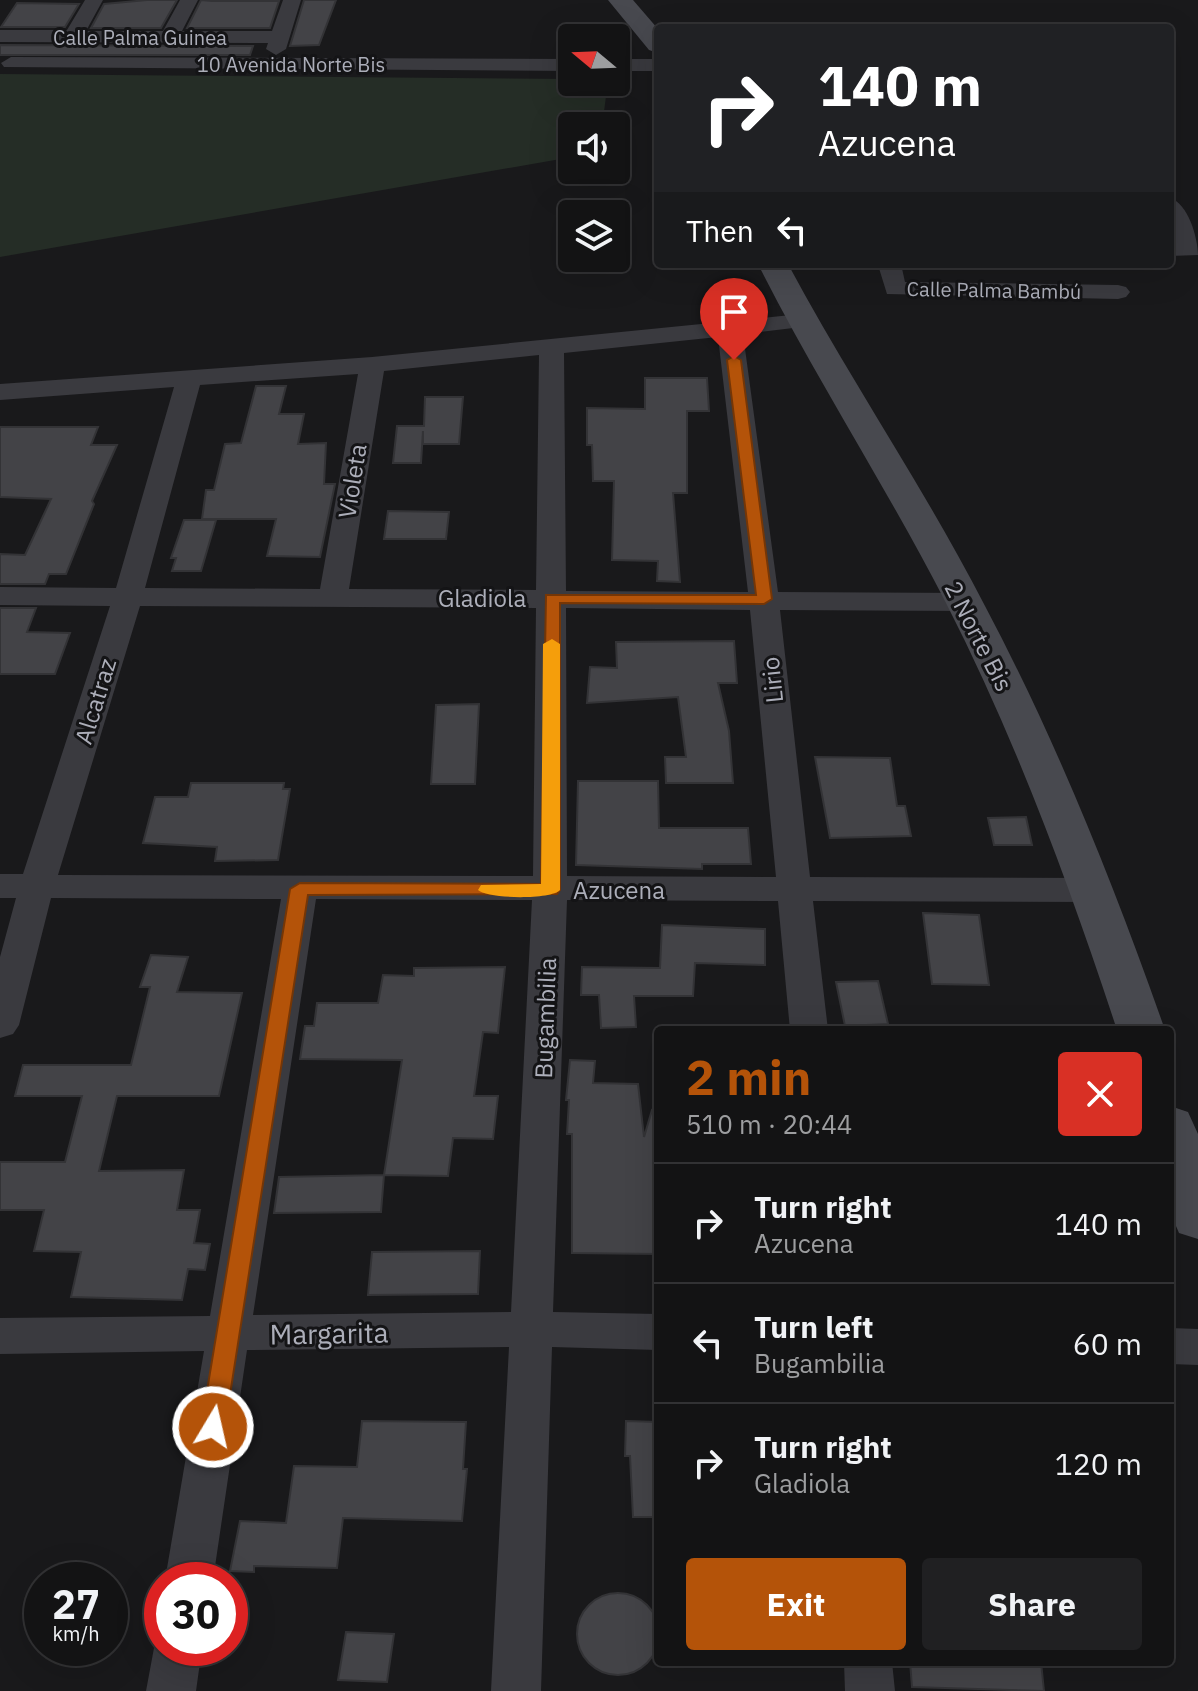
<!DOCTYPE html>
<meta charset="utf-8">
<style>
:root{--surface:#131314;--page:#202022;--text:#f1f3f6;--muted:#9d9ea0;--line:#323234;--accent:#b45309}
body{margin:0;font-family:"IBM Plex Sans",sans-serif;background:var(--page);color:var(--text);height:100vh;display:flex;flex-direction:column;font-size:30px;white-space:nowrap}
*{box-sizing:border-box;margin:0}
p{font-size:26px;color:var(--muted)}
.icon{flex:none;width:44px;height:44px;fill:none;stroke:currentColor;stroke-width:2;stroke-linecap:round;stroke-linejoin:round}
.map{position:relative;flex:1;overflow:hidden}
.side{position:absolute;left:654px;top:1026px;width:520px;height:640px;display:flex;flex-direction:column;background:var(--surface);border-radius:8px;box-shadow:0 8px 32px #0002,0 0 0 2px var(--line)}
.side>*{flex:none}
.banner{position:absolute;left:654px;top:24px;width:520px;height:244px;border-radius:8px;box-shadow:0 8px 32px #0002,0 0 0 2px var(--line);background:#202124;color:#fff;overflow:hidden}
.needle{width:52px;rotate:289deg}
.controls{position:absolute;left:558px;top:24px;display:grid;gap:16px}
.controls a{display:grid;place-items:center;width:72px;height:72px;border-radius:8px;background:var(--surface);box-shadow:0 8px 32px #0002,0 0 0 2px var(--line);font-size:40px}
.speed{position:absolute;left:24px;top:1562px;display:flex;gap:16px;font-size:40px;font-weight:700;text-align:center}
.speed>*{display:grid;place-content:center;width:104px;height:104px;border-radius:50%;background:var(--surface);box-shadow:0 8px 32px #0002,0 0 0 2px var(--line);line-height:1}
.speed small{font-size:20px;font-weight:400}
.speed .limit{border:12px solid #d22;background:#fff;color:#111}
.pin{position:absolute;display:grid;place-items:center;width:68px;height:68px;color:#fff;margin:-82px -34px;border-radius:50% 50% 50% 0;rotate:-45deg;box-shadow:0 0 8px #0007}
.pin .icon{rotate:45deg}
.me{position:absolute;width:88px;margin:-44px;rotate:9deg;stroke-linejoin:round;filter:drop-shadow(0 0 6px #0008)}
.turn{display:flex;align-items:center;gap:28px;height:168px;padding:0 32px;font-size:36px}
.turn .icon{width:104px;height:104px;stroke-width:2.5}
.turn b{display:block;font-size:56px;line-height:68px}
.then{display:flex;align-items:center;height:76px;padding:0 32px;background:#0003;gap:16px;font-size:30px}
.round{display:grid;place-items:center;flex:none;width:84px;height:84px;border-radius:8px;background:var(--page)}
.headline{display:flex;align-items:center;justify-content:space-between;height:136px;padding:0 32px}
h1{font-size:48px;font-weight:800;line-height:60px;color:var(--accent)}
.button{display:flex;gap:16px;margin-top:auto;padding:16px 32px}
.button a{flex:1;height:92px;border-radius:8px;background:var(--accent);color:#fff;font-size:32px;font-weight:800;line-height:92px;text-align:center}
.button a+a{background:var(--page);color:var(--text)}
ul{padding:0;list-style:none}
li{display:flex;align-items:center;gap:24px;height:120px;padding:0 32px;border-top:2px solid var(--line)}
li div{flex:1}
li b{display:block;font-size:30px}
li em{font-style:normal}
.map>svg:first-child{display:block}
</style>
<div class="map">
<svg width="1198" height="1691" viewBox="0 0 1198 1691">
<rect width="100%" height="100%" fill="#19191b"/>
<path fill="#252d26" d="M0,74L572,79V82H608L602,126H572V157L0,257Z"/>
<path fill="#434347" stroke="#333336" stroke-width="2" d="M147,0H177L161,28H91L104,4Z
M201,0L212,1H279L270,28H187Z
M304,0H336L319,45L290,46Z
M17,3L79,4L65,27H1Z
M0,45L253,46L250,55H0Z
M645,378H707L709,411H687V493H673L680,582L657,581L658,561L612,560L614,481H593L592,445H587V408L645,409Z
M256,386H286L279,414H304L298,444L326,443L324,484H335L320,557L267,556L276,519H202L206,490H214L225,444L241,443Z
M425,397H463L459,444H423V431L421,463H393L397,426H424Z
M0,427H98L91,445H117L92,501L94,504L66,574H49L45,584H0V554L25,555L51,499L0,497Z
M388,511L449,512L446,539H384Z
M184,520H216L201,571H172L176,558H171Z
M0,608H36L27,632L70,633L55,674H0Z
M734,641L737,683H718L729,731L733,783H666L665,757H686L678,697L587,703L590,667L617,668L616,642Z
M479,704L475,784H431L436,705Z
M815,757L890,758L897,806H905L911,836L830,838Z
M578,781H658L659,828H748L751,864H702V869L576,865Z
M191,783H284L283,789H290L278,860L215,861L217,847L143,843L155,797H188Z
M1026,817L1032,845H994L988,818Z
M923,913L979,915L989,985L932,984Z
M662,925L765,929V965L695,963L693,996H634L636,1027L601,1028L599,995H581L582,967L660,968Z
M151,955L188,957L177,992L242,993L219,1096H117L99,1171L184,1170L177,1210H200L194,1243L210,1244L205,1270L188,1269L182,1300L71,1297L81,1252L34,1251L44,1210H0V1162H65L82,1096H15L23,1065H131L150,987H140Z
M505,967L498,1033L483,1032L474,1096H498L493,1139L453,1138L448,1176L384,1175L402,1060L300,1059L305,1026H314L317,1003H378L383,975L414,976V968Z
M878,981L888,1024L845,1026L836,982Z
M570,1060L595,1061L593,1083L638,1084L644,1137L652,1110L658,1111V1254L572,1253V1134H567L569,1100H566Z
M384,1175L381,1212L274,1213L279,1177Z
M480,1251L478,1294L368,1295L372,1252Z
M362,1421L466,1422L463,1469H467L462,1521L343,1518L337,1568L254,1566V1572L230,1571L240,1521L286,1523L294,1466L357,1467Z
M626,1421L658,1422V1517H633L630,1456H625Z
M577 1634a41 41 0 1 1 82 0a41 41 0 1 1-82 0Z
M346,1632L394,1634L387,1682L338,1680Z
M910,1662H1041L1044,1691L912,1687Z"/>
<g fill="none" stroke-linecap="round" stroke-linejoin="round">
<path fill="#3a3a3f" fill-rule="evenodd" d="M85,0H103L86,31H163L180,0H198L182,31H272L283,0H301L286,49L276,55L266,49L268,43L0,42V30H67Z
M11,57L572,59V71L4,67L1,63Z
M616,59H658V71H616Z
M1170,198C1188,203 1198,238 1198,255L1170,256V242H1175L1170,231Z
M901,264L905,282L1118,285L1126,287L1130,292L1126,297L1118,299L887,294L878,265Z
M801,314L810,316L813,321L810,326L743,334L778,592L965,593L975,596L980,602L975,608L965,611L780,610L810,877L1094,878L1106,882L1111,890L1106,898L1094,902L813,901L828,1030H790L778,901L567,900L553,1312L658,1314V1350L552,1347L541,1691H491L509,1347L247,1350L213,1580H165L204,1351L0,1354V1318L210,1316L281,899L51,898L19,1025L13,1034L0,1038V957L16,898H0V874H23L110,606L0,605V587L116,588L174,387L0,400V384L372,357ZM718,337L748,592L566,591L564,353ZM539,355L536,590L349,589L384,371ZM358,374L320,589L145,588L200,385ZM140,606L536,608L533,876L58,875ZM566,608L750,610L776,877L567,876ZM316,899L532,900L511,1312L253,1315Z
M1170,1328L1198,1329V1365L1170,1364Z
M162,1631V1648H202L196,1691H146L154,1648Z
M844,1662H892L895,1691H845Z"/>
<path fill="#48494f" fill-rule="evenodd" d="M608,0H633L658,29V53L649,50Z
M758,264H788C850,380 925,489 985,606C1057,742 1114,885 1165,1030H1117C1069,884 1016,740 946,603C887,488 816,379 758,264Z
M1170,1106L1188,1112L1198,1134V1239L1179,1233L1170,1212Z"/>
</g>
<path fill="#b45309" stroke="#753606" stroke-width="2" d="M734,356L741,360L772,599L764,604L560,603V890L557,894L308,895L225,1427L221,1434L213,1437L204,1434L201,1427L290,889L300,883L541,884L546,595H756L727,360Z"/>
<path fill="#f59e0b" d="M552,639L560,644V890C551,900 487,899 478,890L481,885L541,884L543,644Z"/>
<g text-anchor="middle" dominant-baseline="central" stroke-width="6" stroke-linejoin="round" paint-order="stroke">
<g font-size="20" fill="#acaeb9" stroke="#141416">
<text x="140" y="37">Calle Palma Guinea</text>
<text x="291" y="64">10 Avenida Norte Bis</text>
<text transform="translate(994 290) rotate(1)">Calle Palma Bambú</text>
</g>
<g font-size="24" fill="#acaeb9" stroke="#141416">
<text transform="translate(352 481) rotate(-81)">Violeta</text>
<text x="482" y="598">Gladiola</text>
<text transform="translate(979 636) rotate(63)">2 Norte Bis</text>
<text transform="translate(772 680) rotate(-96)">Lirio</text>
<text transform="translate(95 701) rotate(-73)">Alcatraz</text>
<text x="619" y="890">Azucena</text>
<text transform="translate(545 1018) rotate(-88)">Bugambilia</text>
</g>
<g font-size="28" fill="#acaeb9" stroke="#141416">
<text transform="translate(329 1333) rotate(-1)">Margarita</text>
</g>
</g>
</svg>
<div class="controls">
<a><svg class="needle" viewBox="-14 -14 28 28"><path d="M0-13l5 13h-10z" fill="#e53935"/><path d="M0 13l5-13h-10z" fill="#9d9ea0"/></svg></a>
<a><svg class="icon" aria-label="sound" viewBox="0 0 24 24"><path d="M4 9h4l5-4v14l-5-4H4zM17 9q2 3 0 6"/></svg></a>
<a><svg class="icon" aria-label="layers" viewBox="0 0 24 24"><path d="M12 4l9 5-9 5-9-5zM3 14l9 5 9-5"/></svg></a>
</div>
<div class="speed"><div>27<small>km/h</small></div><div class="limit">30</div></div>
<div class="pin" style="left:734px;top:360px;background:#d93025"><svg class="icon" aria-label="arrive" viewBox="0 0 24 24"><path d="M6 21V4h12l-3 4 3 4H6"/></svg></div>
<svg class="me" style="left:213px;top:1427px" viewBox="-20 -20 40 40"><circle r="17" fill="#b45309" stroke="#fff" stroke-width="3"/><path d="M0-11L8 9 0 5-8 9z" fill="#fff"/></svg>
<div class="banner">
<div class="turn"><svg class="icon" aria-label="right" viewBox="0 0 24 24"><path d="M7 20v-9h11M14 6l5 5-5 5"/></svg><div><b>140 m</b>Azucena</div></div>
<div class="then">Then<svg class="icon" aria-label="left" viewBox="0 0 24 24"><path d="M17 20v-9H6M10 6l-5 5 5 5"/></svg></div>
</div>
<section class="side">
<div class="headline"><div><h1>2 min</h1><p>510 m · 20:44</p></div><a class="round" style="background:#d93025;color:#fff"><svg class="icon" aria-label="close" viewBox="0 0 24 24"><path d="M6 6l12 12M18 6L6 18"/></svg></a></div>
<ul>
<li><svg class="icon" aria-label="right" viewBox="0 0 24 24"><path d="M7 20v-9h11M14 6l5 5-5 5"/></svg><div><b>Turn right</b><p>Azucena</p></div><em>140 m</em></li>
<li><svg class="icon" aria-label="left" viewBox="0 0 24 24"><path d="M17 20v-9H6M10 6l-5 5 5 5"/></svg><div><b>Turn left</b><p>Bugambilia</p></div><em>60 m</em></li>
<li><svg class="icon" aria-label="right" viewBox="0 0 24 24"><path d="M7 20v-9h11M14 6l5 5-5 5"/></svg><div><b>Turn right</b><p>Gladiola</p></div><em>120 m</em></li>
</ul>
<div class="button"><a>Exit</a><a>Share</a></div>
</section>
</div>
